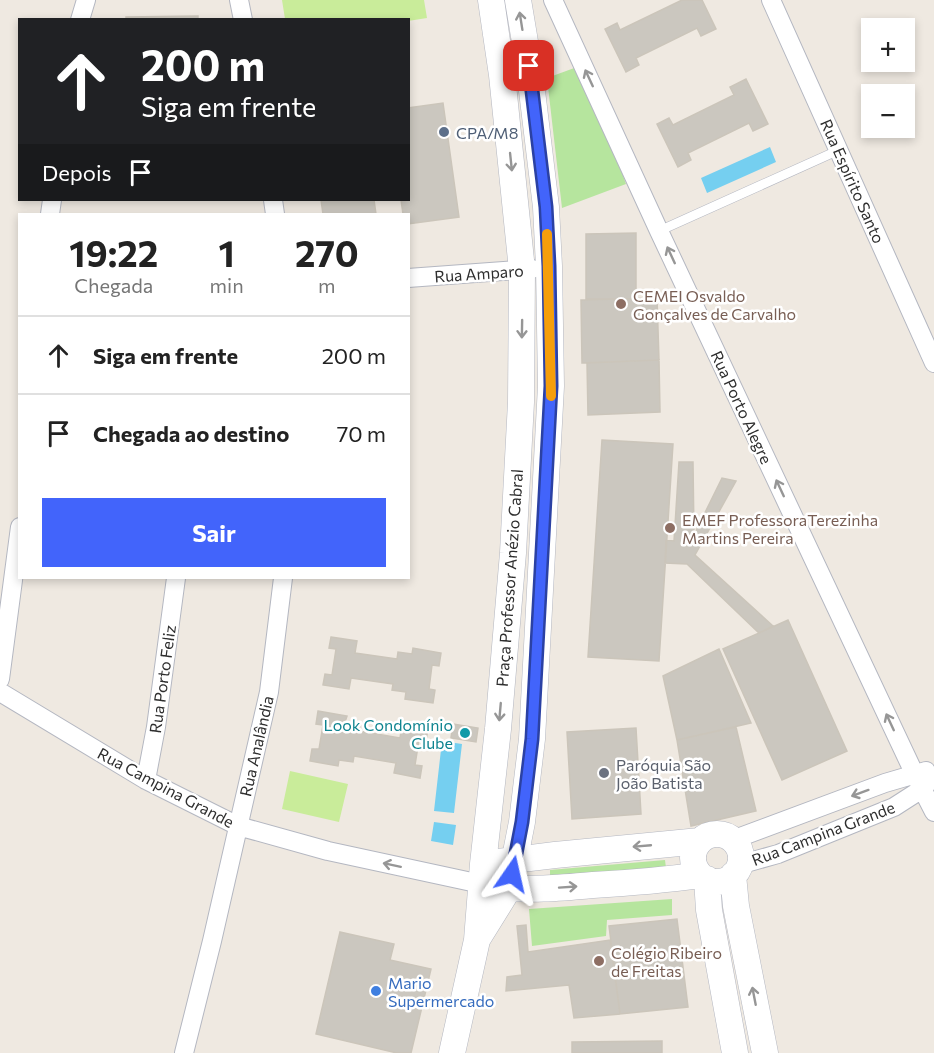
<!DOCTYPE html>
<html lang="pt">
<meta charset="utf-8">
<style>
:root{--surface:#fff;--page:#f2f2f2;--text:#222;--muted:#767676;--line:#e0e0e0;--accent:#4264fb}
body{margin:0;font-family:Commissioner,sans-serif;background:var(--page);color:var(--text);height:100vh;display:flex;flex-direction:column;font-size:22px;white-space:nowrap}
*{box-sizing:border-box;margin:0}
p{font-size:20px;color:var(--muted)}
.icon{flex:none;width:33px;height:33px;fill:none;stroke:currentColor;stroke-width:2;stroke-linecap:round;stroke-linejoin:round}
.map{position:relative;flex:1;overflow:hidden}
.drawer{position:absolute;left:18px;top:213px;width:392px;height:366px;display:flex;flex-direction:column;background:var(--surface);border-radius:0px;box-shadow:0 3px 9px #0003}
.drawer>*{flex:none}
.top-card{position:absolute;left:18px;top:18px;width:392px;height:183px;border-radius:0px;box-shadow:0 3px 9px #0003;background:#202124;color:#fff;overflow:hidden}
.fabs{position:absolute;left:861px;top:18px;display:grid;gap:12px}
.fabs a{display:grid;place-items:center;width:54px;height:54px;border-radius:0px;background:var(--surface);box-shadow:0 3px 9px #0003;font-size:30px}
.pin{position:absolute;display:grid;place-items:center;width:51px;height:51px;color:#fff;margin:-26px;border-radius:12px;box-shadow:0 3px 9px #0006}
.me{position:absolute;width:66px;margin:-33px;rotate:11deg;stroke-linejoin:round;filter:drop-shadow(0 0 4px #0008)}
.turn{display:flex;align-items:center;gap:21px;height:126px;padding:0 24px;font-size:27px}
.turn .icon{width:78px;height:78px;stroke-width:2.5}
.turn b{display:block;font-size:42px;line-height:51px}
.then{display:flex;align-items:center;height:57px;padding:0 24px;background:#0003;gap:12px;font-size:22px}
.eta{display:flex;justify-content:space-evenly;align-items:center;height:102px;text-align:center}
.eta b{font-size:36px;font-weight:700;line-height:42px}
.button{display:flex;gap:12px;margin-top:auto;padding:12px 24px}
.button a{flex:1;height:69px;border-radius:0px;background:var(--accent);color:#fff;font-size:24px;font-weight:700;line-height:69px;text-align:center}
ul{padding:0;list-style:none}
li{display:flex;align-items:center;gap:18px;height:78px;padding:0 24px;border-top:2px solid var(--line)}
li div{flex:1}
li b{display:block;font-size:22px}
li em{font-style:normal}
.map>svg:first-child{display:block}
</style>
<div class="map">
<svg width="934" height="1053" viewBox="0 0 934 1053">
<rect width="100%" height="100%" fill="#efe9e1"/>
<path fill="#b6e59e" d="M577,67L592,86L626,184L562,208L547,78Z
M665,860L666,868L550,878V870Z
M672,899V915L607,920L606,936L532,946L529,909Z"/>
<path fill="#c9ec9a" d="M282,0H424L427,18L408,21V20L285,19Z
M290,771L348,784L339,822L282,809Z"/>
<path fill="#75cff0" d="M770,147L776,162L707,193L701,178Z
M442,741L462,744L454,813L434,811Z
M434,822L456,825L453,845L431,841Z"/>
<path fill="#cbc7bf" stroke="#cbc5ba" stroke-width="1.5" d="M682,0H702L716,29L701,36L697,28L636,58L639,65L626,72L605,29L617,23L620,30Z
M198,16V20H126V17Z
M746,79L768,124L753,131L749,123L688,153L691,160L678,167L657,124L669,118L673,125L734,95L730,87Z
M443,103L459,217L408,224V214H403L401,200H408V108Z
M321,200H374L376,214H323Z
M636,233V299H586V234Z
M657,298L659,360L582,363L581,300Z
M659,360L660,412L588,415L587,363Z
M602,440L673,444L659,661L588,657Z
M679,462H693L694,535L722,478L736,481L695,555L773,626L759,633L687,564L665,563L666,540L674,541Z
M788,620L847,751L782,780L723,649Z
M331,637L357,641L355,653L397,659L398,652L412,654L413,648L441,653L439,666L432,665L429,689L435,690L433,703L405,699L406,692L392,690L393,684L351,678L349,689L323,685L325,674L332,675L336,649L329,648Z
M719,649L751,723L677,740L663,676Z
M318,711L347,716L345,722L360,724L359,731L400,738L402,725L428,729L426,740H419L415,765L422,766L420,778L394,773L396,763L354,756L353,762L339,760L338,766L310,761L312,749H319L323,725L316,724Z
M453,724L478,728L476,742L451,738Z
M736,727L756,811L691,826L677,740Z
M636,728L641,814L572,819L567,732Z
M677,919L688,1007L620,1014L609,926Z
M526,925L528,952L610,940L620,1014L574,1018L569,985L506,991L507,977L522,975L517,926Z
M340,932L394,944L390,960L431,969L411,1053H397L316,1034Z
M662,1041V1053H572V1042Z"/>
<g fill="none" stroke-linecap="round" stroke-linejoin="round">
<g stroke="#b4b7c1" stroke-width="10">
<path id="lane" d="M659,231L839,150"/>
</g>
<g stroke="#b4b7c1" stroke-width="20">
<path id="street" d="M239,0L243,20
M553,0L659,231L915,775L934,812
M771,0L934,363
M80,20L86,0
M273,200L275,214
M50,214L52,200
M408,278L532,269
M0,679L20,527
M0,692L146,780L238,826L328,851L481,884
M146,780L156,727L176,578
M732,840L885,783L926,771
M739,865L778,854L894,807L922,789L934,776
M184,1053L212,941L269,692L283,578"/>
</g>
<g stroke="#b4b7c1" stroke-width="27">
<path id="secondary" d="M693 858a24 24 0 1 1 48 0a24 24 0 1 1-48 0Z
M498,862L555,855L700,841
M733,875L736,906L765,1053
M707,879L709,910L735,1053
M494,886C527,891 560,888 593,885C629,883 665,880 700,875
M478,938L509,888L522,822L532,739L551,386L549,266L546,207L529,66L518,0
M452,1053L477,940L483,864L498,729L513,553L521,402L522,270L502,75L491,0"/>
</g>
<use href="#lane" stroke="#fff" stroke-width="9"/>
<use href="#street" stroke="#fff" stroke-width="18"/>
<use href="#secondary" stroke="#fff" stroke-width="26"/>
</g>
<defs><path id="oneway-shaft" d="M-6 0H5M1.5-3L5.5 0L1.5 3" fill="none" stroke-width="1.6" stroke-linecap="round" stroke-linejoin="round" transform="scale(1.5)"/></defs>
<g stroke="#969696">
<use href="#oneway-shaft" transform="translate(521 21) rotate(-99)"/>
<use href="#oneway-shaft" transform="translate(589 78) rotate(-115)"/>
<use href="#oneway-shaft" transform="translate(511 162) rotate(84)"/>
<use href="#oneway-shaft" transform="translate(671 255) rotate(-115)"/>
<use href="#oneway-shaft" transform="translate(522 329) rotate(91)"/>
<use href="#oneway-shaft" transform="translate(780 488) rotate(-115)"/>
<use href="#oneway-shaft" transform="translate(500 712) rotate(95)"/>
<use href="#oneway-shaft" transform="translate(890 722) rotate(-115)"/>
<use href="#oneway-shaft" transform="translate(860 793) rotate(160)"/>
<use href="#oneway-shaft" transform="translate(642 846) rotate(175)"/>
<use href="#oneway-shaft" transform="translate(392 865) rotate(-168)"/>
<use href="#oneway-shaft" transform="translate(568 887) rotate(-4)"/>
<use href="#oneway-shaft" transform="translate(754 996) rotate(-101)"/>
</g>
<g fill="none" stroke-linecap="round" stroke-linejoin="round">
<g stroke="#2b41a3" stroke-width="15">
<path id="route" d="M512,874L522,822L532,739L551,386L549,266L546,207L529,66"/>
</g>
<use href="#route" stroke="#4264fb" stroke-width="10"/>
<path stroke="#f59e0b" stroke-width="10" d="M547,234L551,396"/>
</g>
<circle fill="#5c6f8a" stroke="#fff" stroke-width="2" cx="444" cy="132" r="6"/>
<g fill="#8d6e63" stroke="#fff" stroke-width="2">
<circle cx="621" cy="304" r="6"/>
<circle cx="670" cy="528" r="6"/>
<circle cx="599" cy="961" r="6"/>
</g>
<circle fill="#0f9aa8" stroke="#fff" stroke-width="2" cx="465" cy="733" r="6"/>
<circle fill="#6b7280" stroke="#fff" stroke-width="2" cx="604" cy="773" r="6"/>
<circle fill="#3f7fe0" stroke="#fff" stroke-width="2" cx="376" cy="991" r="6"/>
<g text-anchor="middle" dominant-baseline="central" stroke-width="5" stroke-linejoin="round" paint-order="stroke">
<g font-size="16" fill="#4e5e75" stroke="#fff" text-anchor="start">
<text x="456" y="132">CPA/M8</text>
</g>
<g font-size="16" fill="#2e2e2e" stroke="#fff">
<text transform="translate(853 181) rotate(66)">Rua Espírito Santo</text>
<text transform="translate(479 273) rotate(-4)">Rua Amparo</text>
<text transform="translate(742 407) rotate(65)">Rua Porto Alegre</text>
<text transform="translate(509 578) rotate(-86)">Praça Professor Anézio Cabral</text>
<text transform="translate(162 679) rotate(-82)">Rua Porto Feliz</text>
<text transform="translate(256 746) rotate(-77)">Rua Analândia</text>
<text transform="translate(166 787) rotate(28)">Rua Campina Grande</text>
<text transform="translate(823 833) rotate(-21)">Rua Campina Grande</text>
</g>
<g font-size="16" fill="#785e54" stroke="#fff" text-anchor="start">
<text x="633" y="295">CEMEI Osvaldo<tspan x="633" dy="18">Gonçalves de Carvalho</tspan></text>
<text x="682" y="519">EMEF ProfessoraTerezinha<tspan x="682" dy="18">Martins Pereira</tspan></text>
<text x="611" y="952">Colégio Ribeiro<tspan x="611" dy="18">de Freitas</tspan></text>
</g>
<g font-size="16" fill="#0d838f" stroke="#fff" text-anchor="end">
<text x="453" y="724">Look Condomínio<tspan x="453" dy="18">Clube</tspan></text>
</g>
<g font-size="16" fill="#5b616d" stroke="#fff" text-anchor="start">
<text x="616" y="764">Paróquia São<tspan x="616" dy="18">João Batista</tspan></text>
</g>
<g font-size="16" fill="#366cbe" stroke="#fff" text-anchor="start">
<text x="388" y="982">Mario<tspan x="388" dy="18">Supermercado</tspan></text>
</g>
</g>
</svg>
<div class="fabs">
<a>+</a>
<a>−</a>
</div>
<div class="pin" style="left:529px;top:66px;background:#d93025"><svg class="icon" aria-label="arrive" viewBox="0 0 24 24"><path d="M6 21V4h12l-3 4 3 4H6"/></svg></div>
<svg class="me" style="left:512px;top:874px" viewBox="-20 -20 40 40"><path d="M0-17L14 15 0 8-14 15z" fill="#4264fb" stroke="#fff" stroke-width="4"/></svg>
<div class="top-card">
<div class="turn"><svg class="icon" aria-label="ahead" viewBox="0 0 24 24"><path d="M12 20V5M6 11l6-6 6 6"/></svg><div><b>200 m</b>Siga em frente</div></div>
<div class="then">Depois<svg class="icon" aria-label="arrive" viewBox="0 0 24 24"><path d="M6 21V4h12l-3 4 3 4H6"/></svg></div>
</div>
<section class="drawer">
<div class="eta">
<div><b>19:22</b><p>Chegada</p></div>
<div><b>1</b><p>min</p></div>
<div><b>270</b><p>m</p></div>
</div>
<ul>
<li><svg class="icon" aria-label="ahead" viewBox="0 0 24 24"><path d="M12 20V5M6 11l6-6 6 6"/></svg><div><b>Siga em frente</b></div><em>200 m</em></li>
<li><svg class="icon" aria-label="arrive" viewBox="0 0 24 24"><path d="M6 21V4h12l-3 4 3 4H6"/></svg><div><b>Chegada ao destino</b></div><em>70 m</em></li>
</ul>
<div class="button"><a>Sair</a></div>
</section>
</div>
